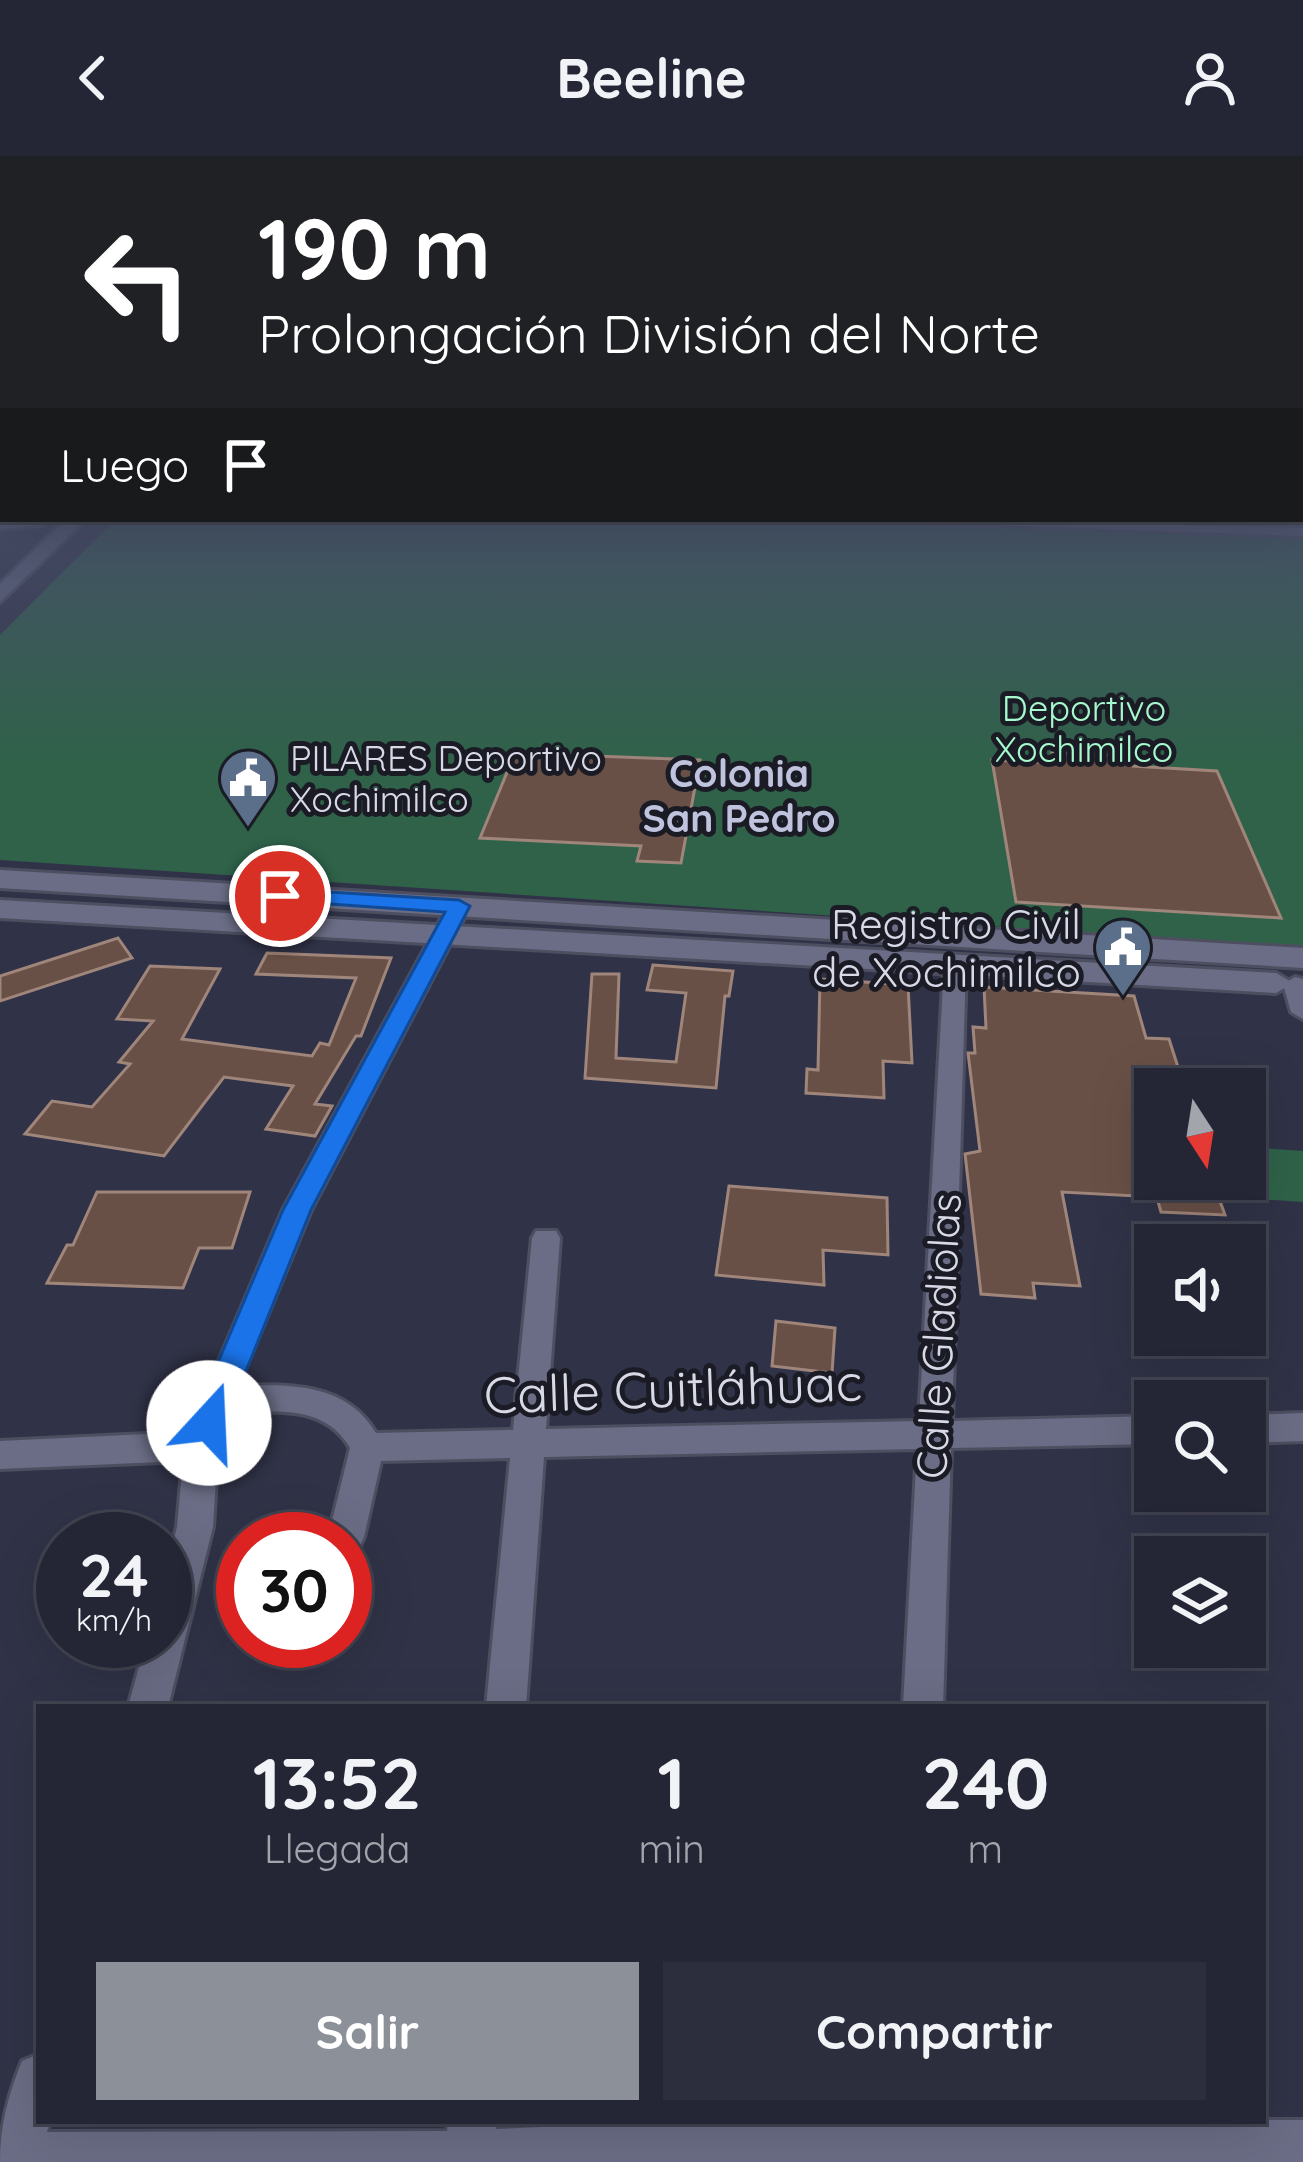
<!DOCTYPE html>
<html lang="es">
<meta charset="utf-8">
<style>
:root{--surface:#242635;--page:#2c2e3d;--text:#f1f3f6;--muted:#a3a5ad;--line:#414350;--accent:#8c9099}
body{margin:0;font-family:Quicksand,sans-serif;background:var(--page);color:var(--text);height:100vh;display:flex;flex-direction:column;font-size:45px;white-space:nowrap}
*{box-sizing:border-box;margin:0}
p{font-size:39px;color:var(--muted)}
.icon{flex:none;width:66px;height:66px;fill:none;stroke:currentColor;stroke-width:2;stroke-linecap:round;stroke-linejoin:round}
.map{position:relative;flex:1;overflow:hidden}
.details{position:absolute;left:36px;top:1548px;width:1230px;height:420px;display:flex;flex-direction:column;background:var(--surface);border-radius:0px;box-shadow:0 12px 48px #0002,0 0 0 3px var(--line)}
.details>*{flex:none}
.banner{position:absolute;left:0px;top:0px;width:1305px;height:366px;box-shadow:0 12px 48px #0002,0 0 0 3px var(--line);background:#202124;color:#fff;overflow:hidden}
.needle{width:78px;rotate:168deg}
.controls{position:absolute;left:1134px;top:912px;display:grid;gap:24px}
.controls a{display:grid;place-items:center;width:132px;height:132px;border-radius:0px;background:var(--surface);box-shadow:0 12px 48px #0002,0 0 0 3px var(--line);font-size:60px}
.speed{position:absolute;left:36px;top:1356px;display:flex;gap:24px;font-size:60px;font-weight:700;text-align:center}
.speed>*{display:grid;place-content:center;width:156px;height:156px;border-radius:50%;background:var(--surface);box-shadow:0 12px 48px #0002,0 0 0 3px var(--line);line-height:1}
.speed small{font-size:30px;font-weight:400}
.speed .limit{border:18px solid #d22;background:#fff;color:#111}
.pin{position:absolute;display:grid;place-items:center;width:102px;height:102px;color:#fff;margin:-51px;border:6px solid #fff;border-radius:50%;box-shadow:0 3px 12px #0007}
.me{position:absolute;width:132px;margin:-66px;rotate:20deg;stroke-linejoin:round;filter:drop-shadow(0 0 9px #0008)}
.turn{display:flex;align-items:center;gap:42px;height:252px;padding:0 60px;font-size:54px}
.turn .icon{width:156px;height:156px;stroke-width:2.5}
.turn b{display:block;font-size:84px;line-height:102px}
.then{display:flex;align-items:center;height:114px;padding:0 60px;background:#0003;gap:24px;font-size:45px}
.eta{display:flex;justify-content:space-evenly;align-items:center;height:204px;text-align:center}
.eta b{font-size:72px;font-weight:800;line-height:84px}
.primary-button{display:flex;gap:24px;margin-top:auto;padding:24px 60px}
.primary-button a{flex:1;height:138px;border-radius:0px;background:var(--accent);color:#fff;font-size:48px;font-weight:800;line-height:138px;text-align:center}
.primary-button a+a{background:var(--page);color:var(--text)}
header{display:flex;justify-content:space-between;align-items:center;height:156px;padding:0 60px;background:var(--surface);font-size:54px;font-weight:800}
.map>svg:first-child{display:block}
</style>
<header><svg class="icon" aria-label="back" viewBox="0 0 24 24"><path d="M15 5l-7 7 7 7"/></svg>Beeline<svg class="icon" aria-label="person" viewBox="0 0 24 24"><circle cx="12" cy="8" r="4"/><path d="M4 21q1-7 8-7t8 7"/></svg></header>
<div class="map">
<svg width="1303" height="2006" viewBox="0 0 1303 2006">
<rect width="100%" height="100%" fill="#303247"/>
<path fill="#2f6249" d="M116,363H870L1303,378V791L0,704V479Z
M1245,991L1303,995V1046L1257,1043Z"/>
<path fill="#695047" stroke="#a0857a" stroke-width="3" d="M515,597L700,604L681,707L637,705L641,690L480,682Z
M1052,597L1130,600L1133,610L1217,615L1281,762L1016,746L992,604L1055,607Z
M118,782L132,802L0,845V820Z
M267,797L391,802L361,880H356L315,948L332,950L315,980L266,973L293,930L224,921L164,1000L25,978L52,945L92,951L130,908L119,906L153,865L117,863L150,810L220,813L182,883L312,900L320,887L329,889L356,822L256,818Z
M653,809L733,815L729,840H725L716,932L585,922L592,818H619L616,902L676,906L686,837L647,834Z
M820,823L908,829L912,907L883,905L884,942L806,937L807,913L818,914Z
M984,831L1134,840L1146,882L1169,883L1185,933H1155V1023H1212L1225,1059L1161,1056L1155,1035V1041L1062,1036L1080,1130L1033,1127L1035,1142L981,1138L965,998L980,995L968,897H975L973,871L986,872Z
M729,1030L887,1042L888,1099L823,1094L824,1129L716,1119Z
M97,1036H250L232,1092H199L183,1132L47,1127L67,1089H73Z
M776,1165L835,1172L832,1217L772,1210Z"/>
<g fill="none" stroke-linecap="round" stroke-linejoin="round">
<g stroke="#4d4f61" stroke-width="6">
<path id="minor" d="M48,363L43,369L0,373V365Z
M929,363L1303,372V380L935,367Z
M459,744L470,750L311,1054L238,1230C290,1228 346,1227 376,1277L513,1274L532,1082L536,1075H556L560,1082L546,1273L919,1265L944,809L947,804H963L966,809L952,1265L1155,1260V1288L951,1292L943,1551H903L917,1293L544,1301L526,1551H486L510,1302L381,1305L364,1381L359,1392L346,1397L345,1383L328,1381L350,1292C324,1247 273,1256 228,1257L218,1290L213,1371L168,1551H128L146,1485H165V1417L177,1371L183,1305L0,1313V1285L189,1276L283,1054L448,750Z
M1295,821L1303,823V863L1291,856L1283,828Z
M1303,1257V1285L1245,1287V1259Z
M39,1898V1965H50L47,1976L447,1975L448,1965H496V1973L678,1965L1303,1964V2006H0C0,1970 8,1939 22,1905Z"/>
</g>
<g stroke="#4d4f61" stroke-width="6">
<path id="secondary" d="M66,363H86L0,446V428Z
M0,714L1303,792V812L0,732Z
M0,744L1276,817L1293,827L1276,837L0,762Z"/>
</g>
<use href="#minor" fill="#6a6d85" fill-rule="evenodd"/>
<use href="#secondary" fill="#6a6d85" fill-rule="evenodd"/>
</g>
<linearGradient id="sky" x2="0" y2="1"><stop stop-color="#1a1c27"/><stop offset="0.54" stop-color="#484f69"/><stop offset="1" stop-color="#484f69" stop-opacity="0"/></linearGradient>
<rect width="1303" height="612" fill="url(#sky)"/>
<path fill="#1a73e8" stroke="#114b97" stroke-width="3" d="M280,733L459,744L470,750L311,1054L225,1267L221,1277H197L192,1267L283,1054L445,756L273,744L270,740Z"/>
<defs>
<g id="civic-pin" transform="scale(3)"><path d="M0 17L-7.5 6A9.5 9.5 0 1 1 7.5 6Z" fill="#5c6f8a" stroke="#1a1b24"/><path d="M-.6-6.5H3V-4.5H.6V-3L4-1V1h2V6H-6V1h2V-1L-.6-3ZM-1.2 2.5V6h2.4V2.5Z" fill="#fff"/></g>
</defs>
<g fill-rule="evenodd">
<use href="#civic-pin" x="248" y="622"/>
<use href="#civic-pin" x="1123" y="791"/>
</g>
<g text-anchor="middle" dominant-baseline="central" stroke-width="10" stroke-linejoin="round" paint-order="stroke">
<g font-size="36" fill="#a5f9cd" stroke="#1a1b24">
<text x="1084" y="551">Deportivo<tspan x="1084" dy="41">Xochimilco</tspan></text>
</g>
<g font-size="36" fill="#d7d9e7" stroke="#1a1b24" text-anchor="start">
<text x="290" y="601">PILARES Deportivo<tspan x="290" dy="41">Xochimilco</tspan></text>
</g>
<g font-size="39" font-weight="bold" fill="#bfc3dd" stroke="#1a1b24">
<text x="739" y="616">Colonia<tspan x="739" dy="45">San Pedro</tspan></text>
</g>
<g font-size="42" fill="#d7d9e7" stroke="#1a1b24" text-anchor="end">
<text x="1081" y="767">Registro Civil<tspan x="1081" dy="48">de Xochimilco</tspan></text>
</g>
<g font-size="42" fill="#d7d9e7" stroke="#1a1b24">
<text transform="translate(938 1180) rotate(-87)">Calle Gladiolas</text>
</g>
<g font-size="51" fill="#d7d9e7" stroke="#1a1b24">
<text transform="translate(673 1232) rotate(-2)">Calle Cuitláhuac</text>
</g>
</g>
</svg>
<div class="controls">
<a><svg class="needle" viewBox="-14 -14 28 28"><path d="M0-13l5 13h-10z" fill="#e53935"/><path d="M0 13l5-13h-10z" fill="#a3a5ad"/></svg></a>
<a><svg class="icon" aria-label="sound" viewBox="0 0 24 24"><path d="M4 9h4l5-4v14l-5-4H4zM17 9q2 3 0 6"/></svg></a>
<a><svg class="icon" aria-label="search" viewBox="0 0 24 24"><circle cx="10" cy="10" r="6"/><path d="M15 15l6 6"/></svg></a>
<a><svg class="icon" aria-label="layers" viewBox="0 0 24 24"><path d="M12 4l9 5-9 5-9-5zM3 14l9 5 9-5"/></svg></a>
</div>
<div class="speed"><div>24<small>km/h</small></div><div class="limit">30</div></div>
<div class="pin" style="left:280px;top:740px;background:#d93025"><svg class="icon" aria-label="arrive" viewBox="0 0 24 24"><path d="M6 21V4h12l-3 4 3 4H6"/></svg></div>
<svg class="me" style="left:209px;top:1267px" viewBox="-20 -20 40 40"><circle r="19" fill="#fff"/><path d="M0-13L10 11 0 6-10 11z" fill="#1a73e8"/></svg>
<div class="banner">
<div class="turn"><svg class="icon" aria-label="left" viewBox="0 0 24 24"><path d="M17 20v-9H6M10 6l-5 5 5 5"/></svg><div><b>190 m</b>Prolongación División del Norte</div></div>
<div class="then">Luego<svg class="icon" aria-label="arrive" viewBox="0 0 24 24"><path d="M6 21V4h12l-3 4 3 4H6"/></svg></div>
</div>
<section class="details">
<div class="eta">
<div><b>13:52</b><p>Llegada</p></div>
<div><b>1</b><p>min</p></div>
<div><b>240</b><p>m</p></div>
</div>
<div class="primary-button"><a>Salir</a><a>Compartir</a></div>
</section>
</div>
